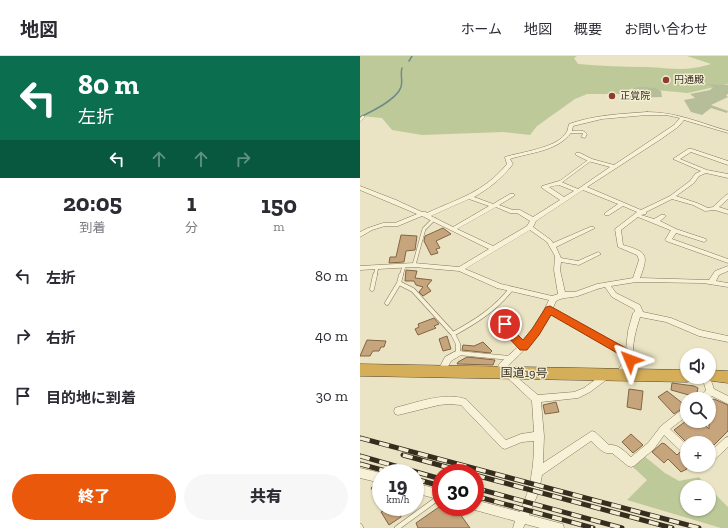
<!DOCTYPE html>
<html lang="ja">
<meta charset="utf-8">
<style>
:root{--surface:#fff;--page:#f7f7f7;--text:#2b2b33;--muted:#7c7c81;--line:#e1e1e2;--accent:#ea580c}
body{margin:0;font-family:"Zilla Slab","Noto Sans JP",serif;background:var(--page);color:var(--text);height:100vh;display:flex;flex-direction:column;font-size:15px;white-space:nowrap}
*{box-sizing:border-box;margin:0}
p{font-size:13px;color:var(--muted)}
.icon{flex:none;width:22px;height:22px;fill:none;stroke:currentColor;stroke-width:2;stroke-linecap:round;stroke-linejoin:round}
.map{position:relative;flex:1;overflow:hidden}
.sheet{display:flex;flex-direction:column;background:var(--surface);width:360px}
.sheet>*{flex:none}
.hud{background:#0b6e4f;color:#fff;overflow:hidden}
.fabs{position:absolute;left:320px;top:292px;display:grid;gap:8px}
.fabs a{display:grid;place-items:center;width:36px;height:36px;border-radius:50%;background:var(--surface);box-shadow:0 1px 3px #0004;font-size:20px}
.speed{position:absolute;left:12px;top:408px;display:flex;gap:8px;font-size:20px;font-weight:700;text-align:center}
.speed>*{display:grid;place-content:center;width:52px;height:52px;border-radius:50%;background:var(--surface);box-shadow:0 1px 3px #0004;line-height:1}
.speed small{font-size:10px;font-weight:400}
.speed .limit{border:6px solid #d22;background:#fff;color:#111}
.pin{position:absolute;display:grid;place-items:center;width:34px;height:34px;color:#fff;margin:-17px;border:2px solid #fff;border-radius:50%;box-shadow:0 1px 4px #0007}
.me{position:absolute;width:44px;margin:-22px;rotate:314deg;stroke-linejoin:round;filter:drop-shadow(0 0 3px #0008)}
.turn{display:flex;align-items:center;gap:14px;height:84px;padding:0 12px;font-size:18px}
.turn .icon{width:52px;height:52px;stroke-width:2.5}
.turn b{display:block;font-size:28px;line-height:34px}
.lanes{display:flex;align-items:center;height:38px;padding:0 12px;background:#0003;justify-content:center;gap:20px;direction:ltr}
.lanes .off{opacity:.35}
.eta{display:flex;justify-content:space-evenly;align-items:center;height:68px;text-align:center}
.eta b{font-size:24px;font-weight:800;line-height:28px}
.action{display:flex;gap:8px;margin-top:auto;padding:8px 12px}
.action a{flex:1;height:46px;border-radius:24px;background:var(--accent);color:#fff;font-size:16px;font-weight:800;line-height:46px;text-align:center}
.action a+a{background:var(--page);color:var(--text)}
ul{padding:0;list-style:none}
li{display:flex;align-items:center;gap:12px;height:60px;padding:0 12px}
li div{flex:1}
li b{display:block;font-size:15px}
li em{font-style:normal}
header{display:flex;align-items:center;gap:24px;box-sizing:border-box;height:56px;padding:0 20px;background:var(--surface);border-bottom:1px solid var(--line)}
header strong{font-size:19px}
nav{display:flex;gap:22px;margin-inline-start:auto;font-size:14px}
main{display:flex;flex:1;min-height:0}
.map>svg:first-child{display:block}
</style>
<header>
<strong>地図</strong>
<nav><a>ホーム</a><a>地図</a><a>概要</a><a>お問い合わせ</a></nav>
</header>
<main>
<section class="sheet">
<div class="hud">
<div class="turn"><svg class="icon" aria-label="left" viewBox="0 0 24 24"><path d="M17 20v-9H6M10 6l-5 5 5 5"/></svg><div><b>80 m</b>左折</div></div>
<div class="lanes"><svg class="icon" aria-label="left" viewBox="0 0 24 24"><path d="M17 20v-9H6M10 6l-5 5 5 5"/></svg><svg class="icon off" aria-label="ahead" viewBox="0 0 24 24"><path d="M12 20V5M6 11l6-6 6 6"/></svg><svg class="icon off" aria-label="ahead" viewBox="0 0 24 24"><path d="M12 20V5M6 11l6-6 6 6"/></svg><svg class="icon off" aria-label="right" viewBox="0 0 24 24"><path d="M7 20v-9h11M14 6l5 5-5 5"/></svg></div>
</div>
<div class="eta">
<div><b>20:05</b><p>到着</p></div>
<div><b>1</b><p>分</p></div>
<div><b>150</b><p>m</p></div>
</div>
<ul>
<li><svg class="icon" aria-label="left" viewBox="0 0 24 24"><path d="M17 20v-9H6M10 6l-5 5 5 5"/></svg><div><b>左折</b></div><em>80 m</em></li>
<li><svg class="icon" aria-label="right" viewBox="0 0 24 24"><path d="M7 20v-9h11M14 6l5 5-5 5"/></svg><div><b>右折</b></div><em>40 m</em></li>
<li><svg class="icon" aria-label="arrive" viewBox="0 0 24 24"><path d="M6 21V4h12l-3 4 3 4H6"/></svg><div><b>目的地に到着</b></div><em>30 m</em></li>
</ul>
<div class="action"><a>終了</a><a>共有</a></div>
</section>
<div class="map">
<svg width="368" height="472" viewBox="0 0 368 472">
<rect width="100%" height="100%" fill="#ebe4c4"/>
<path fill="#bdc999" d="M0,0H217L214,2L218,8C241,10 263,11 286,11C311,12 326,16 351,8L327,0H368V28L328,37L273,32L259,38H227L215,43L177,70L170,79L143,76L62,79L32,74L22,62L0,60Z
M284,400L305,417L319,425L339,421L348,431H327V453H349V432L368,451V472H361L267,444L287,424L273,411Z"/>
<path fill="#b5be98" d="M346,28L368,29V38L366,39L368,41L351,49L368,55L367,57L351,52L342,59L331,56L324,44L335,42L330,38L350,34L353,31Z
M281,31L295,32L301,35L302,41L263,42V38H269L273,32Z"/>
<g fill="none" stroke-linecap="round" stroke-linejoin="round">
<path stroke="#6d8c88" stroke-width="1.5" d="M49,5L52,0
M0,61C11,56 37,43 41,31C43,25 40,18 42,12"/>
</g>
<path fill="#c7a57c" stroke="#826443" d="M83,172L91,178L76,185L80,192L76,193L78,197L71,199L64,185L65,180Z
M41,179L57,180L55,194L46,195L44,206L29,207L30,201H36Z
M46,214L57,215L55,222L72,224L67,230L71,235L63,240L59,236L63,231L56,229L54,225H45Z
M74,262L79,268L74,270L76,272L58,279L55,273L59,271L58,268Z
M87,280L91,293L83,295L79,283Z
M7,284L26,285L24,291H21L19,295H13L10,300H0Z
M123,286L132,295L130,297L102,294L103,289L114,290Z
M107,301L135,304L133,309L97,308L98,306Z
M312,327L334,330L338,332L336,341L311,334Z
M269,333L283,335L281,354L267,351Z
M307,335L326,350L314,358L298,341Z
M354,343L368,349V375L354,389L351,387H327L314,374L326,365L325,364L327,362V365H340L349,373V345Z
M196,346L199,356L185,358L183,349Z
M271,378L283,389L273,397L262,386Z
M302,387L305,388L317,399L320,396L327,401V413L321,416L308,403L304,407L292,396Z
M17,427L21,428V447L11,432Z
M21,451H40L41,461L29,469L21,456L23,455Z
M79,451H95L110,472H58L56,467Z"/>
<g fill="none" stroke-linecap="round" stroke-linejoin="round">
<g stroke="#85775c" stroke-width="3">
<path id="lane-far3" d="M0,64L3,61
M199,127L230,104"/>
</g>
<g stroke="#85775c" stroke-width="4">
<path id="lane-far2" d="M54,209L64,173L74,163
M15,220L17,211
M41,220L44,210"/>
</g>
<g stroke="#85775c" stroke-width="5">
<path id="lane-far1" d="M41,219L39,227L53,234L93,278
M12,233L15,219
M27,247L39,227
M150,302L98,297V288L93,278C115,266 136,253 151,233"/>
</g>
<g stroke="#85775c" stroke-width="5.5">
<path id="lane" d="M0,470L1,472
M37,472L81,440"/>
</g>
<g stroke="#85775c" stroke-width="1">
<path id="street" d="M287,56C317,56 340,67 368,75V77L324,64L318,71L301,83L227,131L281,154L310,140L330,125L335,118L341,115L313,103L328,93H332L368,105V109L331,96L320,103L347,114L368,118V122L346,117L339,120L334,127L316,140L337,147L348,152L353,151L366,139L368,138V143L359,151L368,154V158L355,154L345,155L333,149L312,143L286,156V158L281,159L294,163L301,159H305V161L300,165L316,173L346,183L347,184L344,186L316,177L312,183L368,203V207L306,185L305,184L311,174H310L278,161L261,174L263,189C287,196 289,198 280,222L349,224L355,215L368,210V215L359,219L356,225L368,227V231L343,227L276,226L251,230L256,237L280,249L283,256L311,262L340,274L368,280V286L339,280L306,266L280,261C276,274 271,290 274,304L261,321L258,322L255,321L254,319L266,303L265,301L191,258C179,281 164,294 146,312L178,339L214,336L224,332L244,317L247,316L250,317L251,319L250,321L230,336L218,342L181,346L184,380L183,407L232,375L235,376L249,389C258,388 264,395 271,401L288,387L301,370L324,352L327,351V360L310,373L327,389V399L324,398L304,379L294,393L274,410L271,411L268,410L252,397C243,399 238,391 231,385L182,419L179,435L169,459L199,467L203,468L204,472H180L165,468L163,472H153L155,465L115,454L111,453V451H115V444L160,456C171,432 174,411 174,385L162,386L145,393L142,392L101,349L89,348L79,349L38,359L35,358L34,355L35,352L38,351C59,346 84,336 106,343L146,384L161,378L174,376L172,345L137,312L140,307L158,291L147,279L146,277L147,274L136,261L137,259H143L154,272L155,274L154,276L163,286L177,268L189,244L137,232L99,215L54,211L0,214V210L54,207L99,211L129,193L62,160L38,170H25L12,174L0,181V176L8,172L23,167H35L57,158L0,134V130L36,144L62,156H66L67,157C99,142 123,137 147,108L145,102V101C161,96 197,92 206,77C208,75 208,71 209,68C234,59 261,58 287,56ZM287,59H306L320,62L314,69L254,109L232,103L220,97H216V99L228,105L250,111L218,133L199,125L182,130V132L200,144L173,161L160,154H153L139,149L154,140V138H150L133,148L114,141C130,132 142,122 153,108L150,103C171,96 196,96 211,77H222L223,78L221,81L225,82L227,78C223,73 218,75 212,75L213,70L242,63ZM199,129L214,135L204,141L189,131ZM223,134L258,148L245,157V159H249L263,150L277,156L255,173L258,191L277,199L279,204L273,222L237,228L215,236H205L200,214L201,206L219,209L241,198L238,196L236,197L218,205L201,202L196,191L235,172L234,171H230L193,187L191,184L173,171L176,165ZM109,143L129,150L93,171L71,160ZM136,151L150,157H157L170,165L167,170L133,190L97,173ZM170,174L187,186L195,200L194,214L198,238L192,240L141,228L105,213ZM245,231L252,241L274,253L275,255L273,257L268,275L266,293L193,252L196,245C203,241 210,242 218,240C227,237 235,233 245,231Z
M98,294L101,295L102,297L101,299L91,305L84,318L81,319L78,318L77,316L85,301Z
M349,319L354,333L368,340V348L352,340L349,343H339L346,334L342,321H349Z
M368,381V391L352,406L349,407V397L365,382Z
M0,412L21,417V427L0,422Z
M55,427L81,434V444L55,437Z"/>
</g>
<g stroke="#534430" stroke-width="1">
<path id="highway" d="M0,308L327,314V321H334L332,324L327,326L0,320Z
M349,314L368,315V327L344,324L342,321H349Z"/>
</g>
<use href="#lane-far3" stroke="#f7f1d7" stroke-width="2.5"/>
<use href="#lane-far2" stroke="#f7f1d7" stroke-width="3"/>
<use href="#lane-far1" stroke="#f7f1d7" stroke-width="4"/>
<use href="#lane" stroke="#f7f1d7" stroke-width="4.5"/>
<use href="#street" fill="#f7f1d7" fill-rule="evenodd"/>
<use href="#highway" fill="#d5ae5a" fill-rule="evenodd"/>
<g stroke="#362d1f" stroke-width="5">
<path id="rail" d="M0,382L339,472
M43,399L108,417
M0,400L81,423
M0,408L33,417
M115,419L312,472
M55,423L81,430
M115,432L262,472
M115,440L233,472"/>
</g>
<use href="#rail" stroke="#f3eed3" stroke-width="3.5" stroke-dasharray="10" stroke-linecap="butt"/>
</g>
<path fill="#ea580c" stroke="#983908" d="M190,250L273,296L276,304L274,307H267L264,301L191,259L179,279L167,294H160L146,279L145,277L146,275L141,268L142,265H149L156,274L155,276L163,284L172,273L186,251Z"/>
<g fill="#903b30" stroke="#f3eed3" stroke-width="1.5">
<circle cx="306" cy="24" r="4"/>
<circle cx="252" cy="40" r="4"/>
</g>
<g text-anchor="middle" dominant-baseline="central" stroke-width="3" stroke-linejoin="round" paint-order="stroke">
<g font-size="10" fill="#362d1f" stroke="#f3eed3" text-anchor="start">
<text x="314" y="24">円通殿</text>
<text x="260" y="40">正覚院</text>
</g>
<g font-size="12" fill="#362d1f" stroke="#f3eed3">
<text transform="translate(164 317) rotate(1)">国道19号</text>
</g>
</g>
</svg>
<div class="fabs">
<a><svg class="icon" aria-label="sound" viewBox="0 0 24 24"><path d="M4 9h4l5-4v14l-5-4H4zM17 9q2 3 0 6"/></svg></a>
<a><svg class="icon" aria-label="search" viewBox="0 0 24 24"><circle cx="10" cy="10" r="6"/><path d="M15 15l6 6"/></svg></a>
<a>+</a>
<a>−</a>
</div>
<div class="speed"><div>19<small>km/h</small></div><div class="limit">30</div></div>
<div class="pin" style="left:145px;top:268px;background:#d93025"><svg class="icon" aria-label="arrive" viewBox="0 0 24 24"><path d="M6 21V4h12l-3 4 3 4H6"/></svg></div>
<svg class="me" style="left:270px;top:304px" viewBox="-20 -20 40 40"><path d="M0-17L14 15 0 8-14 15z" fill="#ea580c" stroke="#fff" stroke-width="4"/></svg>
</div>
</main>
